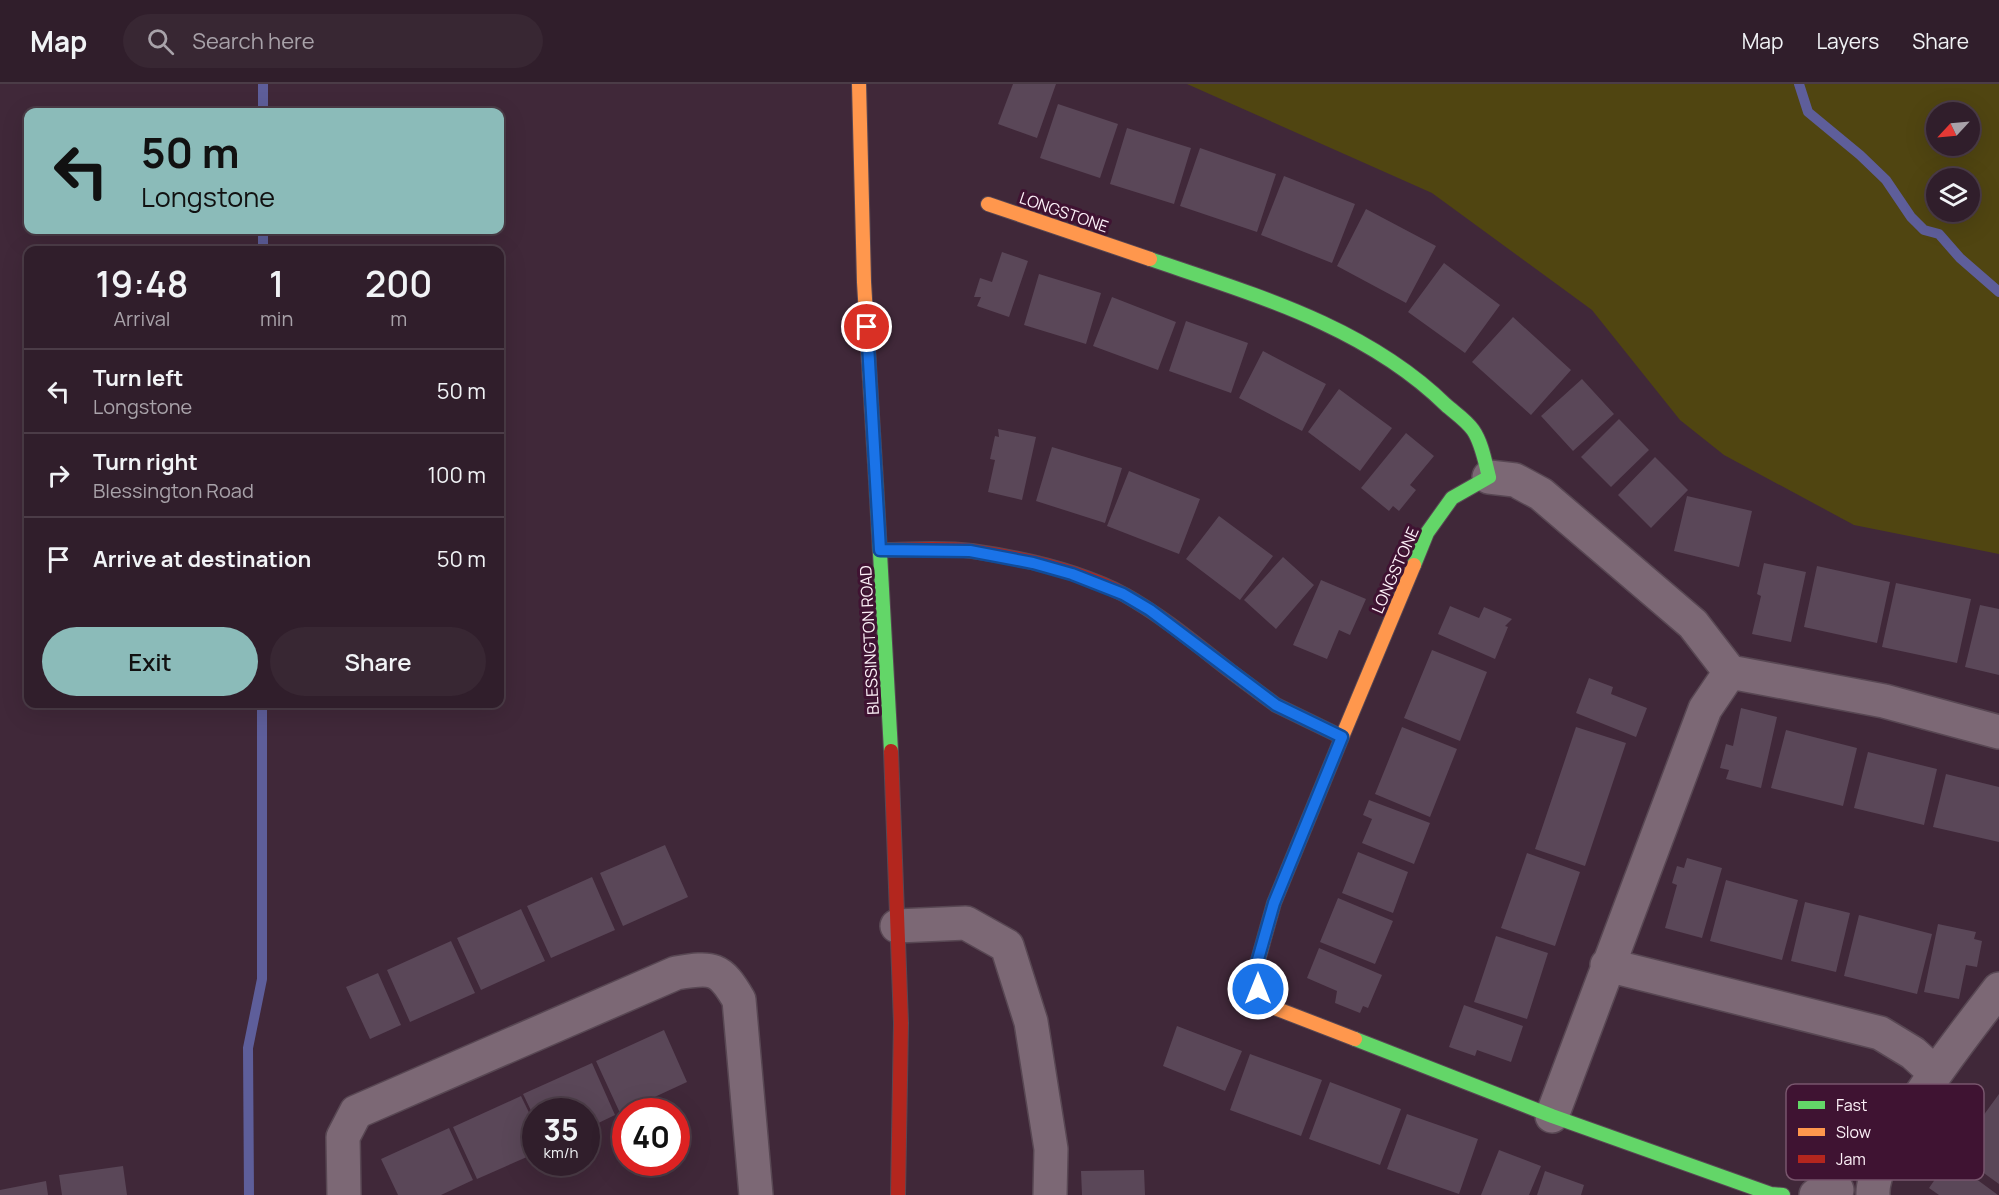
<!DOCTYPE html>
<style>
:root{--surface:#301e2b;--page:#382733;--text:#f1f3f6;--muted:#a8a2a9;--line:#4b3c47;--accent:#8bbbb9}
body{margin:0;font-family:Manrope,sans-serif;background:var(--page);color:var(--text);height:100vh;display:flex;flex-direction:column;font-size:22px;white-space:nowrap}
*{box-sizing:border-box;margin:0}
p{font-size:20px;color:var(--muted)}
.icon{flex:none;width:33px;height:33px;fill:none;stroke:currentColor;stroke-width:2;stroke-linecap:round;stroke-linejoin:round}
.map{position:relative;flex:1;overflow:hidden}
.sheet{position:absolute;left:24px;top:162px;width:480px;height:462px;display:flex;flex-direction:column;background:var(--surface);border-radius:12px;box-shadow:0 6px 24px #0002,0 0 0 2px var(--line)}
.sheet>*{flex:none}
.top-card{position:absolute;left:24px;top:24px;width:480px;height:126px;border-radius:12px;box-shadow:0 6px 24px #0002,0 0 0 2px var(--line);background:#8bbbb9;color:#111;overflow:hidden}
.needle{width:39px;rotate:244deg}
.buttons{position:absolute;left:1926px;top:18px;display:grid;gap:12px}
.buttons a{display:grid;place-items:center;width:54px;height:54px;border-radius:50%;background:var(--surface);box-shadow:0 6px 24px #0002,0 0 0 2px var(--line);font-size:30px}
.speed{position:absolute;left:522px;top:1014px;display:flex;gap:12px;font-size:30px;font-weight:700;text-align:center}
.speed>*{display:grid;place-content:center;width:78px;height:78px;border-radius:50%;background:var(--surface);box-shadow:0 6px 24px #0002,0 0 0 2px var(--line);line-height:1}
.speed small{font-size:15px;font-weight:400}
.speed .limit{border:9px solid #d22;background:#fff;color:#111}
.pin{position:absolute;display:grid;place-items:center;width:51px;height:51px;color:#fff;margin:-26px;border:3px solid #fff;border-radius:50%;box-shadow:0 2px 6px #0007}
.me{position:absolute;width:66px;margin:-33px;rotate:0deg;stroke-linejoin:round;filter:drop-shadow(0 0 4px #0008)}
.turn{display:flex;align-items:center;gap:21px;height:126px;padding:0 18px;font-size:27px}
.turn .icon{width:78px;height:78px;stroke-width:2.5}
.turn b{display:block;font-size:42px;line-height:51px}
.eta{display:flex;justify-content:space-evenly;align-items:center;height:102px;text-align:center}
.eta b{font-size:36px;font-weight:600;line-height:42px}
.button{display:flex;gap:12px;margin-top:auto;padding:12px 18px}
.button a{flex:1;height:69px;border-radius:36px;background:var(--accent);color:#111;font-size:24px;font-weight:600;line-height:69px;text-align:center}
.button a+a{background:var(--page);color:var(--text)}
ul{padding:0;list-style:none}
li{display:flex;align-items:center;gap:18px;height:84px;padding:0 18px;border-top:2px solid var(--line)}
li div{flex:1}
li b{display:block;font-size:22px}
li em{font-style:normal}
header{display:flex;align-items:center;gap:36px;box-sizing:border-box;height:84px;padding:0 30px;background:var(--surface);border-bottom:2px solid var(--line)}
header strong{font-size:28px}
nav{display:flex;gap:33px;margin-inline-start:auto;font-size:21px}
.search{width:420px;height:54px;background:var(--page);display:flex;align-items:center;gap:15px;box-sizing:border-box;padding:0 21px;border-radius:33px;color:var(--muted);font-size:22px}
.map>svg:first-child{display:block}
</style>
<header>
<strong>Map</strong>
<div class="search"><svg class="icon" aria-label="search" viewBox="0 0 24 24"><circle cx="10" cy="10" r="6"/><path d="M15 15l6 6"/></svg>Search here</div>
<nav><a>Map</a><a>Layers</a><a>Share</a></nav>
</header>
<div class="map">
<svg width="1999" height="1111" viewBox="0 0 1999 1111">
<rect width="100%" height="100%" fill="#402839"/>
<path fill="#504511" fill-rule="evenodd" d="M1187,0H1999V470L1854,441L1724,371L1680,336L1592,226L1432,109ZM1936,28H1970V62H1936ZM1936,94H1970V128H1936Z"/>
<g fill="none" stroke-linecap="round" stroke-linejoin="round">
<path stroke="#5e5e9a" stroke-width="10" d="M1799,0L1808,28L1860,71L1886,96L1911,133L1924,146L1939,150L1960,174L1999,208
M263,28V0
M263,166V146
M249,1111L248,964L262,895V620"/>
</g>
<path fill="#5a4758" d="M1013,0H1056L1037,54L998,40Z
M1058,20L1118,40L1100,94L1040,74Z
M1127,44L1191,64L1174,120L1110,100Z
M1200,64L1276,90L1257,148L1180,122Z
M1284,92L1355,120L1332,179L1261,151Z
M1366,125L1436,162L1406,219L1337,182Z
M1002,168L1028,177L1009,233L977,222L981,213H974L980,194L992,198Z
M1444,179L1500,221L1465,269L1408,228Z
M1039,190L1101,209L1086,260L1024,241Z
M1112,213L1176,238L1158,286L1093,262Z
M1513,233L1571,286L1531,331L1472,278Z
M1186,237L1248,259L1231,309L1169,287Z
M1263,267L1326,300L1302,347L1239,314Z
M1582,295L1614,330L1573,367L1541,332Z
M1339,305L1392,344L1360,387L1308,348Z
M1619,335L1649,366L1611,403L1581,373Z
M998,345L1036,353L1022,416L988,408L995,376L990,375L995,352L999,353Z
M1406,349L1434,372L1410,401L1416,406L1399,427L1393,422L1389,427L1361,404Z
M1052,363L1122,384L1105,439L1036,417Z
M1655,373L1688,406L1651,444L1618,411Z
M1129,387L1200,415L1179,470L1107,442Z
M1687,412L1752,427L1739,483L1674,467Z
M1219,432L1273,472L1240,516L1186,475Z
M1283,473L1314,501L1276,545L1244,516Z
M1764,479L1806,488L1791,558L1752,550L1761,512L1757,510Z
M1817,482L1890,498L1877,559L1804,543Z
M1321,496L1366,515L1350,551L1339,546L1327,575L1293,561Z
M1896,499L1971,515L1957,579L1882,563Z
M1980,521L1999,525V591L1965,583Z
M1450,522L1479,534L1484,523L1512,535L1505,542L1508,543L1495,575L1438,550Z
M1432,566L1487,588L1460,657L1404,634Z
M1589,594L1613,603L1611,610L1647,624L1636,653L1576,629Z
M1741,624L1777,633L1761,704L1726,695L1729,686L1720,684L1726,660L1733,662Z
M1402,643L1457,665L1430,733L1375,710Z
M1576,643L1626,659L1585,782L1535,765Z
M1786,646L1857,664L1843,722L1771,704Z
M1868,668L1937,685L1924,741L1854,724Z
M1946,690L1999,703V758L1933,743Z
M1369,716L1430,739L1414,780L1362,759L1372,735L1363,731Z
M665,761L688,813L623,842L600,789Z
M1358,768L1408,788L1393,829L1342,809Z
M1527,769L1580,788L1555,862L1501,844Z
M1687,774L1722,784L1702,854L1665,844L1677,801L1672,799L1677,782L1684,784Z
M592,793L615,846L551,874L527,822Z
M1726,796L1798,816L1782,876L1710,857Z
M1338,814L1393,837L1375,880L1320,858Z
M1805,818L1850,829L1836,888L1791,877Z
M521,825L545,877L481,906L457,854Z
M1859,831L1932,850L1917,910L1844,892Z
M1938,840L1976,848L1974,855L1982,857L1977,883L1966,881L1959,915L1924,908Z
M1496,852L1548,869L1527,935L1474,918Z
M451,857L475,909L410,938L387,886Z
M1319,864L1382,891L1368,924L1363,922L1360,929L1335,919L1337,907L1307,894Z
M378,889L401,941L370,955L346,903Z
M1464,921L1523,942L1511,978L1477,966L1475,972L1449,963Z
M1177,942L1242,967L1225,1007L1163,982Z
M664,946L687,998L620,1029L596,977Z
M1250,970L1322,996L1301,1052L1230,1026Z
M592,979L615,1031L586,1045V1028H536V1037L523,1010Z
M1330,998L1401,1025L1380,1081L1309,1055Z
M1999,1010V1100L1956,1069Z
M521,1012L536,1043V1069L477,1095L453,1043Z
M1407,1030L1478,1055L1459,1110L1387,1085Z
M449,1044L473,1096L441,1111H398L381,1075Z
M1499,1066L1541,1082L1529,1111H1481Z
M1949,1075L1998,1111H1939L1929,1104Z
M123,1082L127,1111H62L59,1091Z
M1144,1086L1145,1111H1082L1081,1087Z
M1545,1087L1584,1101L1581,1111H1537Z
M46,1097L48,1111H0V1106Z"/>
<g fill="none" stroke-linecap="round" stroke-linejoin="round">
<g stroke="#584753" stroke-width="36">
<path id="street" d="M1489,393L1515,396L1541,410L1693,540L1730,588L1884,617L1999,648
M897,842L966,839L1007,862L1031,938L1051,1065L1050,1111
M1607,881L1880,949L1913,969L1934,988
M1552,1032L1705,625L1730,588
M344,1111L343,1053L356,1028L676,889C713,883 720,883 739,916L756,1111
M1816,1111L1837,1106
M1873,1111C1870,1067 1970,943 1999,905"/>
</g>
<g stroke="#584753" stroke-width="16">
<path id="fast" d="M1150,175C1255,211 1365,242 1446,321C1455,329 1466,336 1473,346C1482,359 1485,378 1489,393L1452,414L1427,449L1414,481
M876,397L891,667
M1355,955L1552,1032L1771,1110L1783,1111"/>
</g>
<g stroke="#584753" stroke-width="16">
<path id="slow" d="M859,0L864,198L876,397
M988,120L1150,175
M1233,589L1276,621L1342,653L1414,481
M1342,653L1274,819L1255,887L1258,905L1267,921L1355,955"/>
</g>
<g stroke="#584753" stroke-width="16">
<path id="jam" d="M880,466C910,466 942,463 972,467C1022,474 1080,487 1125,511C1164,533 1198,562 1233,589
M891,667L901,939L898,1111"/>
</g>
<use href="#street" stroke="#7c6875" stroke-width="33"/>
<use href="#fast" stroke="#63d668" stroke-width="14"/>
<use href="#slow" stroke="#ff974d" stroke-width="14"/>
<use href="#jam" stroke="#b3261e" stroke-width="14"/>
</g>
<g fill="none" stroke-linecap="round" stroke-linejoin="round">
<g stroke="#114b97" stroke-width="15">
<path id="route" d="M867,243L880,466L970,467L1033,479L1072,490L1123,510L1150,526L1276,621L1342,653L1274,819L1255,886L1258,905"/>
</g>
<use href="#route" stroke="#1a73e8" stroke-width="10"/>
</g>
<g text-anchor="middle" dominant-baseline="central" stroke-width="6" stroke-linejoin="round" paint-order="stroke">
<g font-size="16" fill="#fdf1f8" stroke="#3f1332">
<text transform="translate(1064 128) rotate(19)">LONGSTONE</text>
<text transform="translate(1395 486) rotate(-66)">LONGSTONE</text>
<text transform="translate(869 556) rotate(-93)">BLESSINGTON ROAD</text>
</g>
</g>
<rect x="1786" y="1000" width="198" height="96" rx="9" fill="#3f1332" stroke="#78566d" stroke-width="1.5"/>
<rect x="1798" y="1017" width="27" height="8" fill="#63d668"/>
<rect x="1798" y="1044" width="27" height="8" fill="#ff974d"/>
<rect x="1798" y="1071" width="27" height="8" fill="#b3261e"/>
<g font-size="16" fill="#fdf1f8">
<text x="1836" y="1027">Fast</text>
<text x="1836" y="1054">Slow</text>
<text x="1836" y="1081">Jam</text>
</g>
</svg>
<div class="buttons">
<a><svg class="needle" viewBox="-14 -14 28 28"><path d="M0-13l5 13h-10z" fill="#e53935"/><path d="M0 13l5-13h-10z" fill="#a8a2a9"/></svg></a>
<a><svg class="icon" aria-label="layers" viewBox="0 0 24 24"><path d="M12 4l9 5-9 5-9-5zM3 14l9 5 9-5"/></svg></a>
</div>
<div class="speed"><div>35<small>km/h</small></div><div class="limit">40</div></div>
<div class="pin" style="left:867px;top:243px;background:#d93025"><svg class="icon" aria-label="arrive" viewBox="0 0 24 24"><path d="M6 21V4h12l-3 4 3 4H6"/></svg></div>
<svg class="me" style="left:1258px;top:905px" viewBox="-20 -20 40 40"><circle r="17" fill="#1a73e8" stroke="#fff" stroke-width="3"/><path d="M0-11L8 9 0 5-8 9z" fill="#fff"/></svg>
<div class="top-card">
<div class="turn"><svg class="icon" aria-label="left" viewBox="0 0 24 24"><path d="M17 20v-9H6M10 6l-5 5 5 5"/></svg><div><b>50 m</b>Longstone</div></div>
</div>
<section class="sheet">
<div class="eta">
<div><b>19:48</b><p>Arrival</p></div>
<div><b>1</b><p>min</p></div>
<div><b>200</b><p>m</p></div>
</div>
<ul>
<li><svg class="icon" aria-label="left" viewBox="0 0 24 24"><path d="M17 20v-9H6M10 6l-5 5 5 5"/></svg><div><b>Turn left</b><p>Longstone</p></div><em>50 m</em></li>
<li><svg class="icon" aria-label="right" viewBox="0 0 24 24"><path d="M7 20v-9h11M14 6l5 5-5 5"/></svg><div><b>Turn right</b><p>Blessington Road</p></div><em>100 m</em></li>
<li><svg class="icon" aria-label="arrive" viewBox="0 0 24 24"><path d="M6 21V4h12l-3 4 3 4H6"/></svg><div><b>Arrive at destination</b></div><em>50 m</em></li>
</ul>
<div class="button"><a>Exit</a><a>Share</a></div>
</section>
</div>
